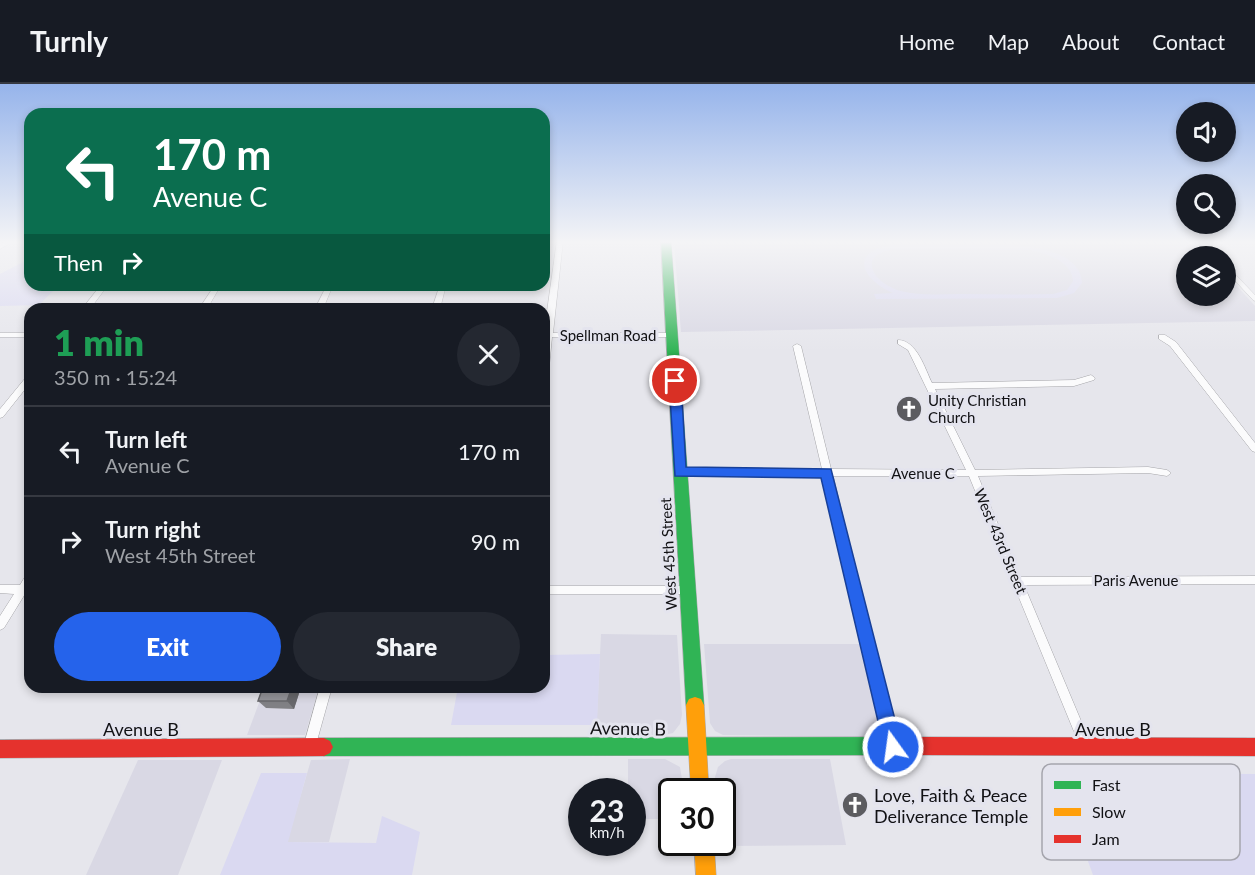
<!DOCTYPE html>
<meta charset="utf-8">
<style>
:root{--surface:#171b24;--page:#242831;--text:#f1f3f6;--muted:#9ea1a6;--line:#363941;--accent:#2563eb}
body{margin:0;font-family:Lato,sans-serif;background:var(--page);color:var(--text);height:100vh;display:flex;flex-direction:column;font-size:22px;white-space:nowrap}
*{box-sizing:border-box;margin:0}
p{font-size:20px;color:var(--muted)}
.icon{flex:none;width:33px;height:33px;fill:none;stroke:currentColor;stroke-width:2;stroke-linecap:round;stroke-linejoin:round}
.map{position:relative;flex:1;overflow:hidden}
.drawer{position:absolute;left:24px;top:219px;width:526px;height:390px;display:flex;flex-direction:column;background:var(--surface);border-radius:18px;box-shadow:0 3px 9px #0003}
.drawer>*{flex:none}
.hud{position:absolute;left:24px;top:24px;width:526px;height:183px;border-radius:18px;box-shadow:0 3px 9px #0003;background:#0b6e4f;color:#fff;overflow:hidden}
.fabs{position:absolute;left:1176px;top:18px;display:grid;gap:12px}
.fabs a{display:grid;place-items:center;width:60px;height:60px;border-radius:50%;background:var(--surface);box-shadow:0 3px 9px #0003;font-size:30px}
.speed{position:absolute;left:568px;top:694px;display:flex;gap:12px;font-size:30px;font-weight:700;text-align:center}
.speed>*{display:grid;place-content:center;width:78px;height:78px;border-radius:50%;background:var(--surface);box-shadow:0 3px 9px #0003;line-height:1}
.speed small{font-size:15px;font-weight:400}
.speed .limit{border:3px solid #111;border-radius:9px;background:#fff;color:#111}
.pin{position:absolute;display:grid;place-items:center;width:51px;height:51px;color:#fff;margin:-26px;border:3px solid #fff;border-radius:50%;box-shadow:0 2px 6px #0007}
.me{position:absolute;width:66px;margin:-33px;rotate:346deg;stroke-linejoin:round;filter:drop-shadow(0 0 4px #0008)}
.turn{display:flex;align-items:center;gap:21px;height:126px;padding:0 30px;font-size:27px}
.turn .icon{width:78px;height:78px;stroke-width:2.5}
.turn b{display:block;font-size:42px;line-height:51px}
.then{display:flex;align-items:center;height:57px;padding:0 30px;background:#0003;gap:12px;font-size:22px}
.round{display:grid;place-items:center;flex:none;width:63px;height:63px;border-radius:32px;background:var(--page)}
.overview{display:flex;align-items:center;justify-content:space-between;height:102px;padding:0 30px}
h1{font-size:36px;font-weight:800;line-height:45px;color:#1e9e55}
.primary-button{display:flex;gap:12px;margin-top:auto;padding:12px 30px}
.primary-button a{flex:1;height:69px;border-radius:36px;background:var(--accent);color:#fff;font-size:24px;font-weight:800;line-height:69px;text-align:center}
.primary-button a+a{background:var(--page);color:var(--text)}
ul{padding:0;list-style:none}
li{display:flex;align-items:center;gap:18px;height:90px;padding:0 30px;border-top:2px solid var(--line)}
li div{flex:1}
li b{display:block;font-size:22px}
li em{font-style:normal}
header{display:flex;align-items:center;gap:36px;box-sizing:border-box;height:84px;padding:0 30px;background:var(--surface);border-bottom:2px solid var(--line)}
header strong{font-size:28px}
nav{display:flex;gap:33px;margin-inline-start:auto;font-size:21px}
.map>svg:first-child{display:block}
</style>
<header>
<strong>Turnly</strong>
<nav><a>Home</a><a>Map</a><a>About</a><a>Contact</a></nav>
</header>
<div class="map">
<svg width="1255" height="791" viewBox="0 0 1255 791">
<rect width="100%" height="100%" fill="#e6e6ec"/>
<path fill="#d9d8e4" d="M674,157H1196L1210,172H1186V212H1226V190L1255,222V237L681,248Z
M601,550L677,551L682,631L680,640L673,649L664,651H596Z
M704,560H860L882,653L723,651L715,647L710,639Z
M265,603H319L305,651H247Z
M350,675L329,758H287L311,676Z
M628,675H665L680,683L684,708H672V735H633V708H628Z
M731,675H830L846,761L720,762L719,759H723V708H716L715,693L718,683L725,677Z
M138,676H222L178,791H86Z"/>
<path fill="#dad9f1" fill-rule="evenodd" d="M892,161C914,160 936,161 958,161C988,161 1080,154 1082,199L1074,209L1057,214L876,215L874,210L893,209C862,195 848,168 892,161ZM895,165L1030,166C1047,170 1072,177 1073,197L1067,206L1053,210C1022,211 991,210 960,210C941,210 920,212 901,207C873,199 855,171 895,165Z
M27,176H30V201H59L39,221L0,222V190Z
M600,570L597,641H451L458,603H544L545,571Z
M261,689H307L288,758L376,759L382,732L420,748L412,791H220Z
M1056,689L1255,690V791H1093Z"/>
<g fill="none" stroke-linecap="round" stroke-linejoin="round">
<g stroke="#a5a5a9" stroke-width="1">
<path id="street" d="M5,157H14L0,165V160Z
M557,157H563L553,249H675V253H552L548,294L544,297V249Z
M1198,157H1205L1218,172H1212Z
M1226,182L1228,183L1255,211V217L1253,216L1226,187Z
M101,201H108L90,225H82Z
M215,201H221L207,225H199Z
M327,201H333L323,225H315Z
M440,201H446L440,225H432Z
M0,249H30V253H0Z
M1159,251H1165L1176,258L1255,359V368L1252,367L1170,262L1159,255Z
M898,256C917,256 925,285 932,299L1074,296L1091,291L1095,294L1094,296L1074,302L935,305L975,386L1148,383L1167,386L1171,389L1167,392L1148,389L978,392L1020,493L1255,492V500L1024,501L1092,663L1090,667L1086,669L1082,667L969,392H833L899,663L897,667L893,669L889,667L887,663L824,392L680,391L676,388L680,385H822L793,262L797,260L801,262L831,385L966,386L908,266L898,260Z
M30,291V299L3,333L0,334V325L27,292Z
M30,490V510H25L4,544L0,546V532L14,510L0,509V501H20L26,491Z
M544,502H687L691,503L692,506L691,509L687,510H544Z
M320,603H332L315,664L313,668L309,670L305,668L303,664Z"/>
</g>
<g stroke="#a5a5a9" stroke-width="1">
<path id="fast" d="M661,157H671L704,621L701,627L695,629L689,627L686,621Z
M920,653L926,656L929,662L926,668L920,671L324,672L318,669L315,663L318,657L324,654Z"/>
</g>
<g stroke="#a5a5a9" stroke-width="1">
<path id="slow" d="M695,613L701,615L704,621L709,708H691L686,621L689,615Z
M694,759H714L716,791H696Z"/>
</g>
<g stroke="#a5a5a9" stroke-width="1">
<path id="jam" d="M920,653L1255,654V672L920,671L914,668L911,662L914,656Z
M324,654L330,657L333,663L330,669L324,672L0,674V656Z"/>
</g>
<use href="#street" fill="#fbfbfc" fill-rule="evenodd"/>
<use href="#fast" fill="#30b455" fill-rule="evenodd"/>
<use href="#slow" fill="#ff9f0a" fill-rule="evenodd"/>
<use href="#jam" fill="#e5322d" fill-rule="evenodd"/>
</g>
<path fill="#808084" d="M263,603H301L294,625L266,624L258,617Z"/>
<path fill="#68686c" d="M292,603H301L294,625L287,617Z"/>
<path fill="#95959a" stroke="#68686c" stroke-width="1.5" d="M263,603H292L287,617H258Z"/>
<linearGradient id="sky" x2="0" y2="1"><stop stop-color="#96b4eb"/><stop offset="0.59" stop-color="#f4f4f6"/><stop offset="1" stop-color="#f4f4f6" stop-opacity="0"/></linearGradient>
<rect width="1255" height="268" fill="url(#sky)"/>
<path fill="#2563eb" stroke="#184099" stroke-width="1.5" d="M675,293L681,297L686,383L831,385L902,663L900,669L893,672L887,669L884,663L821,394L675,392L669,297Z"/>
<defs>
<g id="church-disc" transform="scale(1.35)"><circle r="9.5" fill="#5c5c60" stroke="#e4e4ee"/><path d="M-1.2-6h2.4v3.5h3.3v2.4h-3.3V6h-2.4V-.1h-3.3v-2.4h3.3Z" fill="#fff"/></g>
</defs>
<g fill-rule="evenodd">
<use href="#church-disc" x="909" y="325"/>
<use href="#church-disc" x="855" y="721"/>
</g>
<g text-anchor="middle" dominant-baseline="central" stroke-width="6" stroke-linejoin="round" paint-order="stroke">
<g font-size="15" fill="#111114" stroke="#e4e4ee">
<text x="608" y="251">Spellman Road</text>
<text x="923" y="389">Avenue C</text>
<text transform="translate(1001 457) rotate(67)">West 43rd Street</text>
<text transform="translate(668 470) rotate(-93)">West 45th Street</text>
<text x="1136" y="496">Paris Avenue</text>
</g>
<g font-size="15" fill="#111114" stroke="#e4e4ee" text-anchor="start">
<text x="928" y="316">Unity Christian<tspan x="928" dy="17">Church</tspan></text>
</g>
<g font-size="18" fill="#111114" stroke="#e4e4ee">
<text transform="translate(628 644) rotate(1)">Avenue B</text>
<text x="141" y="645">Avenue B</text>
<text x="1113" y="645">Avenue B</text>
</g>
<g font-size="18" fill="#111114" stroke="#e4e4ee" text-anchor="start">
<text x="874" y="711">Love, Faith &amp; Peace<tspan x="874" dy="21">Deliverance Temple</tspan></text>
</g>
</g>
<rect x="1042" y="680" width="198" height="96" rx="9" fill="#e4e4ee" stroke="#a5a5ad" stroke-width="1.5"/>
<rect x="1054" y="697" width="27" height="8" fill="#30b455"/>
<rect x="1054" y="724" width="27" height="8" fill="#ff9f0a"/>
<rect x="1054" y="751" width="27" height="8" fill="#e5322d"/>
<g font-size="16" fill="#111114">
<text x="1092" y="707">Fast</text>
<text x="1092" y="734">Slow</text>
<text x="1092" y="761">Jam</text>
</g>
</svg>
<div class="fabs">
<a><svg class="icon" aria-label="sound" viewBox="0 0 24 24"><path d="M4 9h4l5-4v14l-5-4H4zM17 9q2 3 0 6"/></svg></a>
<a><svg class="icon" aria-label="search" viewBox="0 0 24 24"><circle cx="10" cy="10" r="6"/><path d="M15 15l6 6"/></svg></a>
<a><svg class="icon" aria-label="layers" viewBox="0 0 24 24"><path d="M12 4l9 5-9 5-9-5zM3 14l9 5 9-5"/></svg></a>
</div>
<div class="speed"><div>23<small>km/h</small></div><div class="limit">30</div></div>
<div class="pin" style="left:675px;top:297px;background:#d93025"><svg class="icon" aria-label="arrive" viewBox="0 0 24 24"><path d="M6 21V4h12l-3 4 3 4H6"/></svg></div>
<svg class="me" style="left:893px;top:663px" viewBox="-20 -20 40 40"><circle r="17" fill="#2563eb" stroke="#fff" stroke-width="3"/><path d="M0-11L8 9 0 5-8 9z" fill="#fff"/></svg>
<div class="hud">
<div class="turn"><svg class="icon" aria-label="left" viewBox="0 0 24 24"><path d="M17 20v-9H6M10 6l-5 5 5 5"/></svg><div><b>170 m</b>Avenue C</div></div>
<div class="then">Then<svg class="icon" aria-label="right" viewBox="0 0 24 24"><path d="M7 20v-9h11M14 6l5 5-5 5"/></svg></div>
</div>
<section class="drawer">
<div class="overview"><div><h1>1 min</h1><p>350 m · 15:24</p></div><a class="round"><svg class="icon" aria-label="close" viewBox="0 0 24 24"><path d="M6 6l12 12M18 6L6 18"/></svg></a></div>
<ul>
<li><svg class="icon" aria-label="left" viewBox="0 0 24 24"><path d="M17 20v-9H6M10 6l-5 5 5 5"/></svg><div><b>Turn left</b><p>Avenue C</p></div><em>170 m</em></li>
<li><svg class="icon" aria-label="right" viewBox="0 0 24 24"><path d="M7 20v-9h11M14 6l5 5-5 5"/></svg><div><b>Turn right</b><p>West 45th Street</p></div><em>90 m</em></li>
</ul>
<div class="primary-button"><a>Exit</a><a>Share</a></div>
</section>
</div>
